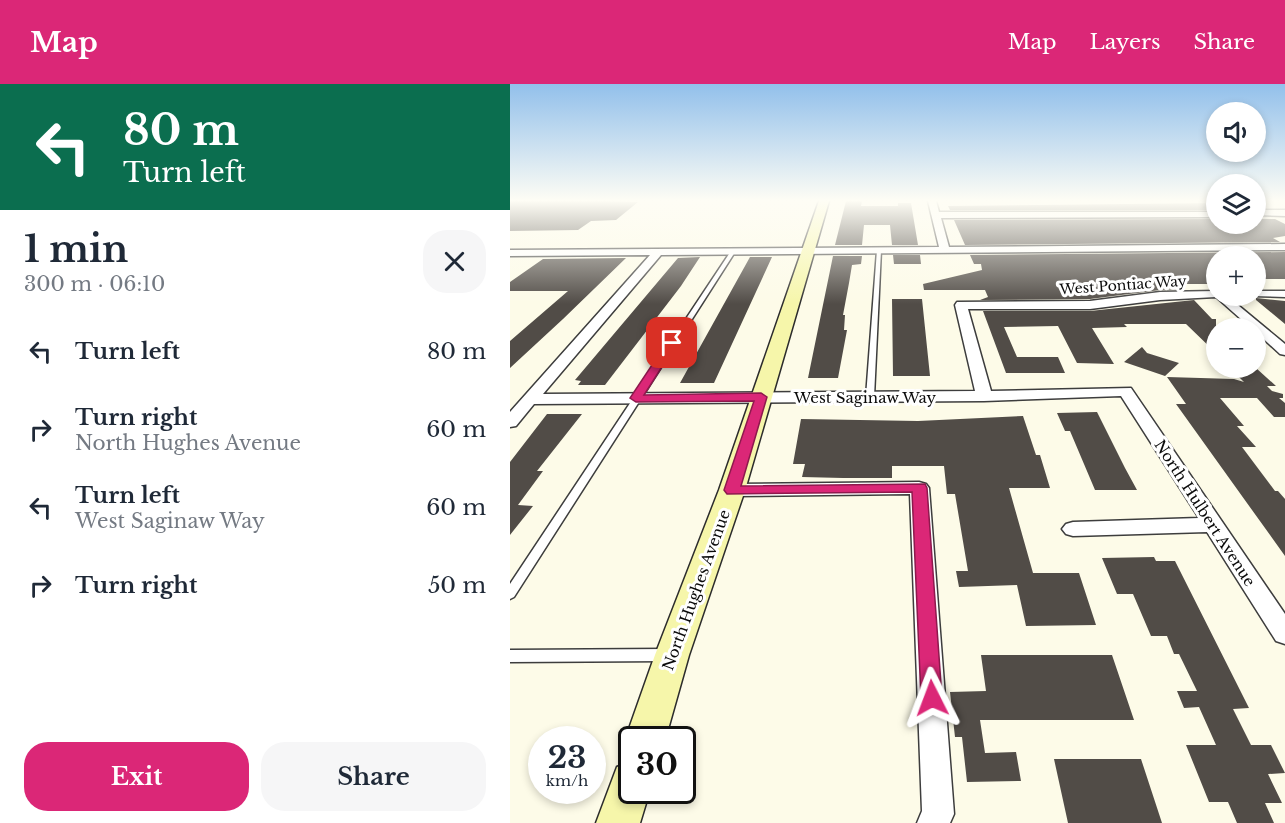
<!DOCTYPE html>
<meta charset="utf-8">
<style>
:root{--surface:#fff;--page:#f6f6f7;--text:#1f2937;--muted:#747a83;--accent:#db2777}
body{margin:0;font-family:"Libre Baskerville",serif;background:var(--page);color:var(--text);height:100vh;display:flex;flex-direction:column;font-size:22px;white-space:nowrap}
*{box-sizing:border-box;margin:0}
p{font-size:20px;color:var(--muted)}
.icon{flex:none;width:33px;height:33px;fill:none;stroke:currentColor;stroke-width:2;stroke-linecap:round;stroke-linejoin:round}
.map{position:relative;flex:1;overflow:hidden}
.drawer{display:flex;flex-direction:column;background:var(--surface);width:510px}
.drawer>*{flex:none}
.banner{background:#0b6e4f;color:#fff;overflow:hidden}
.controls{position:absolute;left:696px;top:18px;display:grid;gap:12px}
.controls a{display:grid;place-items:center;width:60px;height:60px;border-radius:50%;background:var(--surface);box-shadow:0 3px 9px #0003;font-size:30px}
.speed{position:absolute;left:18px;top:642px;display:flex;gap:12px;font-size:30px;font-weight:700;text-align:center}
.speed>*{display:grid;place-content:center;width:78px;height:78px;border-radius:50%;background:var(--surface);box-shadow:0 3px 9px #0003;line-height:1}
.speed small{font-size:15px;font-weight:400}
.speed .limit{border:3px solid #111;border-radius:9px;background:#fff;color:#111}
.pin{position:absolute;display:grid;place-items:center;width:51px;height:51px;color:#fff;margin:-26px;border-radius:12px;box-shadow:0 3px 9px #0006}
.me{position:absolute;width:66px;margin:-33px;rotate:357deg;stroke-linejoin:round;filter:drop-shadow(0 0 4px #0008)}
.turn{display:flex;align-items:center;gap:21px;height:126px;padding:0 24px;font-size:27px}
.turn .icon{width:78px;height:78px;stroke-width:2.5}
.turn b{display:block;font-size:42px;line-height:51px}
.round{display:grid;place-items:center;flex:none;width:63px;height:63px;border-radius:24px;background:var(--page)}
.overview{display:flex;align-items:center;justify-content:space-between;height:102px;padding:0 24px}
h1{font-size:36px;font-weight:800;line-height:45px}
.cta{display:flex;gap:12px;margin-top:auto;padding:12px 24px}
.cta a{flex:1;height:69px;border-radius:24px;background:var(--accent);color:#fff;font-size:24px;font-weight:800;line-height:69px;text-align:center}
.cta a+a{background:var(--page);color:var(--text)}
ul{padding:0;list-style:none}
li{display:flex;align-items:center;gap:18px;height:78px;padding:0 24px}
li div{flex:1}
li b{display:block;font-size:22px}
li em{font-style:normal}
header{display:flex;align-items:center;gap:36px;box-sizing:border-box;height:84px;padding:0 30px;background:var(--accent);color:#fff}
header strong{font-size:28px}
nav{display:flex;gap:33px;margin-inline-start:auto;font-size:21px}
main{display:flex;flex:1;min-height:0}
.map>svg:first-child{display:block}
</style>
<header>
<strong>Map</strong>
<nav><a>Map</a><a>Layers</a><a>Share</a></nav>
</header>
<main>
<section class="drawer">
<div class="banner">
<div class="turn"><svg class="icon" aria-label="left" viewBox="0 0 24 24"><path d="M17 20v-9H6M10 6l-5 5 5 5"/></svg><div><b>80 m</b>Turn left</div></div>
</div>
<div class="overview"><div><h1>1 min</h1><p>300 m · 06:10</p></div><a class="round"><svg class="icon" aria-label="close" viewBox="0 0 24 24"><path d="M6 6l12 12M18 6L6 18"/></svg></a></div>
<ul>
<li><svg class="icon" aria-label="left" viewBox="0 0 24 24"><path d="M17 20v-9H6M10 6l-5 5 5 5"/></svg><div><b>Turn left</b></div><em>80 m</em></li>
<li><svg class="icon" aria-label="right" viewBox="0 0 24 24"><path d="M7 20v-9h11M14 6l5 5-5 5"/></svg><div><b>Turn right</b><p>North Hughes Avenue</p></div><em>60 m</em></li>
<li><svg class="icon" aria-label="left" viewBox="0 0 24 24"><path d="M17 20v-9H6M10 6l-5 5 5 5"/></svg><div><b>Turn left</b><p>West Saginaw Way</p></div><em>60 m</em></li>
<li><svg class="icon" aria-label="right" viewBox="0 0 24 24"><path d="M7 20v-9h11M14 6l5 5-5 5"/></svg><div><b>Turn right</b></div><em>50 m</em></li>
</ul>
<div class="cta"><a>Exit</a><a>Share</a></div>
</section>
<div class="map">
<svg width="775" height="739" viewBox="0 0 775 739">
<rect width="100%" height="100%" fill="#fdfbe8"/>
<path fill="#514c47" d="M0,117H99L128,118L106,136L81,137L68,146L0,147Z
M336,117H352L351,122H388V119H401L408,161H382L380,141H354L352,161H325Z
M706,119V126H440L438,122Z
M706,135V140H746V135H765L775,140V152L763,154L770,158L455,161L444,136Z
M775,168V195H746V172H706V200H668L673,205L650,206L580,215L470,216L478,213L475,206H414L413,200L472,186L471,180H464L460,171Z
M383,171H410L411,180H384Z
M323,172H352L351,180L342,181L339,199L333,231H335L334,246H337L328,294H298Z
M190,173L171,202L95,301H68L71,297L65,296L168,174Z
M240,173H262L204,299H170Z
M116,174L53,235L0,284V257L58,207H0V198L33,175Z
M746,214L775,217V240L746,216Z
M382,215H412L420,292H383Z
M684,216L702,235H706V269L676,240H614L617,243L582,244L604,280L567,279L548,242L494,243L507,273H548L555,289H496L473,227H580Z
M632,263L637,269L669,279L655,292L614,278Z
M720,284H746L766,302H757L762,307L773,310V314H769L775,319V333H764L747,314H710L734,342H727L746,363H732L765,407H768L775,415V472L666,320H676L657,293L724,295L734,298Z
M587,328L615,384L627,406H585L560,347H555L547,329Z
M37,330H72L27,387H33L8,421L23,422L0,451V378Z
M513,332L526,371H530L540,404H499L523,489H569L586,541L516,542L507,501L449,503L446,487H458L445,410H437L434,382H382V394H333L292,393L295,380H283L291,335L408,337Z
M644,473L646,477H665L739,624L723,625L741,661H761L775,689L758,690L772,719H755L764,739H727L718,718H699L676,661H706L689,623L674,624L667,607H687L669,570H664L657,552H641L623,510H607L592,474Z
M471,571H602L624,636H470L475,669L506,668L511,697L457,698L452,653H445L440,608L476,607Z
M544,675H631L652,739H558Z"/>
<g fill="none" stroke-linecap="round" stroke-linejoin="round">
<g stroke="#3d3d3d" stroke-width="3">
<path id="lane" d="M369,165L371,166L364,313L360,315L356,313L367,166Z
M221,167L225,168L4,513L0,515V500Z
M157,565L162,567L164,571L162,575L157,577L0,578V566Z"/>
</g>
<g stroke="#3d3d3d" stroke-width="3">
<path id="street" d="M418,117H426L429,128H706V133L431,134L439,163L775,160V166L151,171L33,310L465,307L445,221L447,218L580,217L650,208L706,207V212H717L775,260V271L770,270L746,248V244H741L706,213L650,216L580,225H458L481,307L621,304L775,530V560L766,557L697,448L563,452L556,450L552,445L556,440L563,438L689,434L611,312L474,317L24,320L6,342L0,343V328L140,171L0,172V166L429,163Z
M775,126V132L746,131V126Z
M746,207H775V213L742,212H746Z
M409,398L416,400L419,404L444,730L440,739H407L412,727L400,410L222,412L215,410L212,406L215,402L222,400Z"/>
</g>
<g stroke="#2c2c2c" stroke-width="3">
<path id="secondary" d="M309,117H319L235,406L179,571L155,656H122V670L115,656L145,571L209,406Z
M122,677V706H140L130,739H86L107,683Z"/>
</g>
<use href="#lane" fill="#fff" fill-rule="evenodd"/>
<use href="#street" fill="#fff" fill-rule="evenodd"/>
<use href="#secondary" fill="#f6f6aa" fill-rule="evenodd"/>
</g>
<linearGradient id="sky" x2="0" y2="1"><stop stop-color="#92c0eb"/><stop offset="0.53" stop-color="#fefdf5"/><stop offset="1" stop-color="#fefdf5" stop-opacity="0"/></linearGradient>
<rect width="775" height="220" fill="url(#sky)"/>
<path fill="#db2777" stroke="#8e194d" stroke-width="1.5" d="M162,256L167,259L134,311L251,309L257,313L231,402L415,400L417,404L432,614L429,620L422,623L414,620L411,614L402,408L217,410L214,406L244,317L126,318L120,314L158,257Z"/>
<g text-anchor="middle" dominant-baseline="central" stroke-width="6" stroke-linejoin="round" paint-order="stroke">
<g font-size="14" fill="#0a0a0a" stroke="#fff">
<text transform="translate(613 201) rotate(-4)">West Pontiac Way</text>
</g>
<g font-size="15" fill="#0a0a0a" stroke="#fff">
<text x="355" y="313">West Saginaw Way</text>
<text transform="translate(695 429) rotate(57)">North Hulbert Avenue</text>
<text transform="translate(186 506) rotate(-70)">North Hughes Avenue</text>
</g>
</g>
</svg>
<div class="controls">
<a><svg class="icon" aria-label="sound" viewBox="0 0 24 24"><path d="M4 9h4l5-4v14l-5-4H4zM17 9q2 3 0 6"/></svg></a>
<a><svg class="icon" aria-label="layers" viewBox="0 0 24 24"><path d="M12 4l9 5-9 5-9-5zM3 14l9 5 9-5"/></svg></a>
<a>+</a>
<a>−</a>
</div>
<div class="speed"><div>23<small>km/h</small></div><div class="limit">30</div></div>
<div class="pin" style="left:162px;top:259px;background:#d93025"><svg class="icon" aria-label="arrive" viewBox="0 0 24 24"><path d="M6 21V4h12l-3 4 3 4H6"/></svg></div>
<svg class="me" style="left:422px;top:614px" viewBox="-20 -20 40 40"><path d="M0-17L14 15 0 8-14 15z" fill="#db2777" stroke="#fff" stroke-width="4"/></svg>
</div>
</main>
